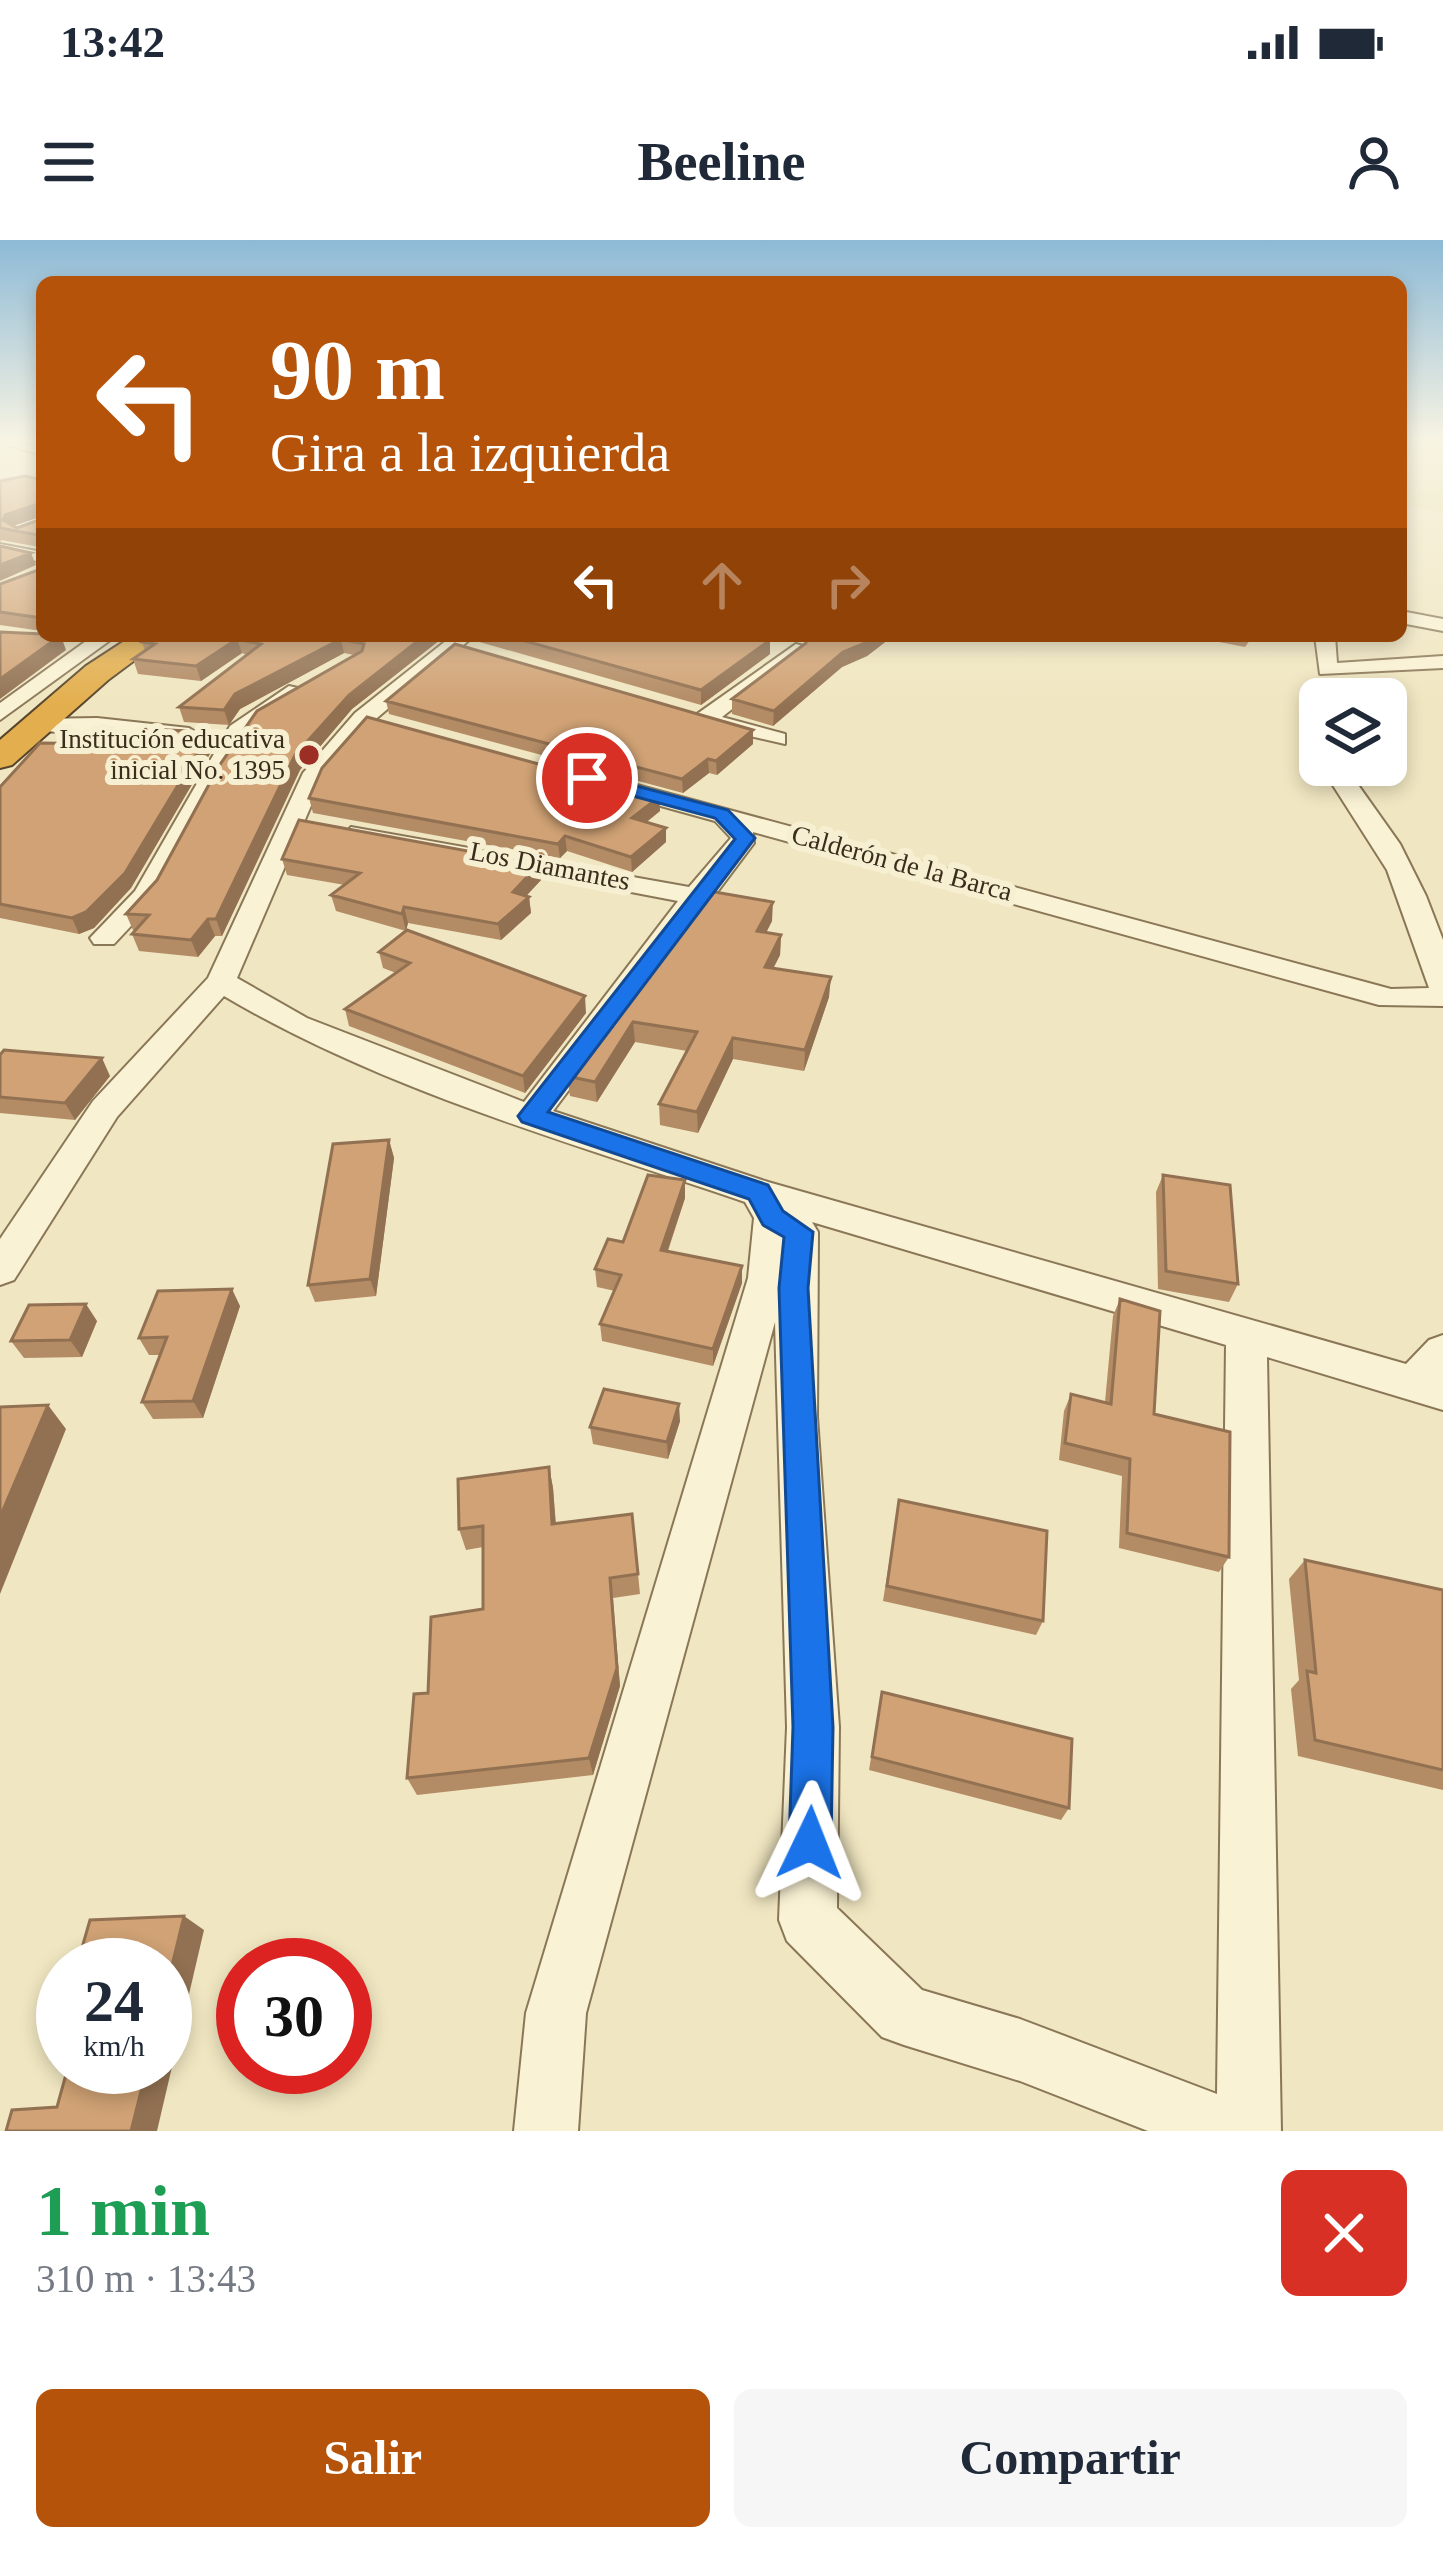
<!DOCTYPE html>
<html lang="es">
<meta charset="utf-8">
<style>
:root{--surface:#fff;--page:#f6f6f7;--text:#1f2937;--muted:#747a83;--accent:#b45309}
body{margin:0;font-family:"Times New Roman",serif;background:var(--page);color:var(--text);height:100vh;display:flex;flex-direction:column;font-size:45px;white-space:nowrap}
*{box-sizing:border-box;margin:0}
p{font-size:39px;color:var(--muted)}
.icon{flex:none;width:66px;height:66px;fill:none;stroke:currentColor;stroke-width:2;stroke-linecap:round;stroke-linejoin:round}
.map{position:relative;height:1891px;overflow:hidden}
.sheet{display:flex;flex-direction:column;background:var(--surface);flex:1}
.sheet>*{flex:none}
.hud{position:absolute;left:36px;top:36px;width:1371px;height:366px;border-radius:18px;box-shadow:0 6px 18px #0003;background:#b45309;color:#fff;overflow:hidden}
.tools{position:absolute;left:1299px;top:438px;display:grid;gap:24px}
.tools a{display:grid;place-items:center;width:108px;height:108px;border-radius:18px;background:var(--surface);box-shadow:0 6px 18px #0003;font-size:60px}
.speed{position:absolute;left:36px;top:1698px;display:flex;gap:24px;font-size:60px;font-weight:700;text-align:center}
.speed>*{display:grid;place-content:center;width:156px;height:156px;border-radius:50%;background:var(--surface);box-shadow:0 6px 18px #0003;line-height:1}
.speed small{font-size:30px;font-weight:400}
.speed .limit{border:18px solid #d22;background:#fff;color:#111}
.pin{position:absolute;display:grid;place-items:center;width:102px;height:102px;color:#fff;margin:-51px;border:6px solid #fff;border-radius:50%;box-shadow:0 3px 12px #0007}
.me{position:absolute;width:132px;margin:-66px;rotate:2deg;stroke-linejoin:round;filter:drop-shadow(0 0 9px #0008)}
.turn{display:flex;align-items:center;gap:42px;height:252px;padding:0 36px;font-size:54px}
.turn .icon{width:156px;height:156px;stroke-width:2.5}
.turn b{display:block;font-size:84px;line-height:102px}
.lanes{display:flex;align-items:center;height:114px;padding:0 36px;background:#0003;justify-content:center;gap:60px;direction:ltr}
.lanes .off{opacity:.35}
.round{display:grid;place-items:center;flex:none;width:126px;height:126px;border-radius:18px;background:var(--page)}
.summary{display:flex;align-items:center;justify-content:space-between;height:204px;padding:0 36px}
h1{font-size:72px;font-weight:700;line-height:90px;color:#1e9e55}
.primary-button{display:flex;gap:24px;margin-top:auto;padding:24px 36px}
.primary-button a{flex:1;height:138px;border-radius:18px;background:var(--accent);color:#fff;font-size:48px;font-weight:700;line-height:138px;text-align:center}
.primary-button a+a{background:var(--page);color:var(--text)}
.status{display:flex;justify-content:space-between;align-items:center;height:84px;padding:0 60px;background:var(--surface);direction:ltr}
.status svg{height:33px;fill:currentColor}
header{display:flex;justify-content:space-between;align-items:center;height:156px;padding:0 36px;background:var(--surface);font-size:54px;font-weight:700}
.map>svg:first-child{display:block}
</style>
<div class="status"><b>13:42</b><svg viewBox="0 0 49 12"><path d="M0 12V9h3v3zM5 12V6h3v6zM10 12V3h3v9zM15 12V0h3v12zM26 1h20v11H26zM47 4h2v5h-2z"/></svg></div>
<header><svg class="icon" aria-label="menu" viewBox="0 0 24 24"><path d="M4 6h16M4 12h16M4 18h16"/></svg>Beeline<svg class="icon" aria-label="person" viewBox="0 0 24 24"><circle cx="12" cy="8" r="4"/><path d="M4 21q1-7 8-7t8 7"/></svg></header>
<div class="map">
<svg width="1443" height="1891" viewBox="0 0 1443 1891">
<rect width="100%" height="100%" fill="#f0e6c1"/>
<path fill="#e6e1ae" d="M1401,202H1443V272L1401,266Z"/>
<g fill="none" stroke-linecap="round" stroke-linejoin="round">
<g stroke="#8a7757" stroke-width="4">
<path id="minor" d="M6,202L42,207V215L8,205Z
M0,304L42,312V322L0,314Z
M1401,371L1443,379V391L1401,383Z
M93,396H116L0,480V463Z
M452,396H474L371,483L322,540L237,738L307,778L524,862L678,661L360,600L347,592L351,587L689,647L731,598L715,581L603,550L599,545L611,538L1391,749L1429,748L1387,630L1320,525H1344L1400,604L1426,656L1443,700V766L1379,765L753,592L754,603L553,871L768,942L1406,1124L1429,1100L1443,1095V1170L1267,1117L1281,1891H1148L1020,1841L904,1805L882,1797L787,1701L779,1680L787,1487L775,1082L586,1773L578,1891H514L526,1773L748,1038L754,978L745,962C570,902 385,851 224,756L117,877L14,1040L0,1045V999L93,861L208,738L303,533L355,473ZM812,982L1226,1105L1217,1854L1020,1779L922,1750L837,1668L839,1487L817,1177L818,992Z
M1315,396H1335L1337,423L1443,416V428L1320,434Z
M796,404L803,406V414L722,477L785,494V504L697,484V474Z
M289,446L307,450L247,495L160,655L114,704H94L90,698L135,651L230,486Z
M1320,465V512L1305,498L1309,472Z
M97,478L189,488L200,495L189,502C163,499 35,494 25,486L36,479Z"/>
</g>
<g stroke="#57442c" stroke-width="4">
<path id="highway" d="M132,396H167L108,440L12,525L0,528V500L86,426Z"/>
</g>
<use href="#minor" fill="#faf2d4" fill-rule="evenodd"/>
<use href="#highway" fill="#e3ae4d" fill-rule="evenodd"/>
</g>
<path fill="#b38b65" fill-rule="evenodd" d="M42,240V391L0,385V344L41,329L39,307L1,300L0,303V241ZM39,277V280L17,288L13,286Z
M148,396H445L352,469L300,530L222,696H215L198,717L139,711L132,694L135,690H133L126,674L157,640L354,415L344,413L240,469L229,485L184,482L179,467L247,415L242,413L201,441L138,434L133,419L145,411L142,402Z
M475,396H757L770,400V414L701,465L476,401Z
M780,396H893L867,416L842,427L773,486L732,474V459L804,405V402Z
M1188,396H1253L1245,407Z
M386,461L753,504L717,535L709,533L683,553L389,474Z
M210,492L214,507L131,648L94,688L79,694L0,678V547L125,504Z
M659,557L660,571L647,582L666,588V602L632,632L567,611L560,618L313,573L309,558Z
M282,619L539,624L541,640L526,656L529,657L531,673L501,700L408,683L406,690L586,773L525,853L349,786L345,769L396,733L383,728L379,712L406,691L336,671L331,655L345,645L287,635Z
M709,651L772,681L766,692L781,695L780,715L773,728L829,757L804,831L733,819L698,893L660,885L659,864L687,811L635,802L597,862L570,856L567,836Z
M0,815L110,836L75,880L0,873Z
M389,900L394,918L376,1056L315,1062L308,1045Z
M1163,935L1238,1044L1229,1062L1158,1049L1156,952Z
M685,958L668,1011L742,1026V1043L713,1126L602,1101L600,1084L615,1051L597,1047L595,1029L623,1002Z
M1120,1059L1154,1174L1229,1317L1219,1332L1119,1308L1122,1236L1059,1220L1064,1171L1071,1154L1105,1162L1113,1076Z
M240,1066L203,1178L153,1179L142,1162L160,1115H149L139,1098Z
M97,1081L82,1117L24,1118L11,1101Z
M680,1181L668,1219L593,1204L590,1187Z
M549,1227L553,1248L556,1284L632,1274L640,1354L613,1358L620,1446L593,1535L417,1555L407,1538L428,1453L483,1369V1307L466,1310L459,1289Z
M899,1260L1043,1381L1036,1395L883,1361Z
M1305,1320L1443,1350V1550L1298,1516L1291,1449L1299,1440L1289,1339Z
M882,1452L1069,1568L1061,1580L869,1530Z"/>
<path fill="#927152" d="M41,263L42,276L10,287L3,280L5,275Z
M31,313L36,325L0,341V325Z
M61,396L66,410L0,459V439Z
M424,396H445L352,469L300,530L222,696L216,679L295,515L349,455Z
M876,396H893L867,416L842,427L773,486L774,471L843,412Z
M237,399L242,413L201,441L196,426Z
M341,399L344,413L240,469L229,485L224,470L235,454Z
M770,400V414L701,465V450Z
M753,490V504L717,535L716,521Z
M210,492L214,507L131,648L94,688L79,694L72,678Z
M708,519L709,533L683,553L682,539Z
M659,557L660,571L633,592L632,578Z
M666,588V602L632,632L631,617Z
M565,596L567,611L560,618L558,604Z
M539,624L541,640L515,668L513,652Z
M529,657L531,673L501,700L498,684Z
M773,662L772,681L757,711V691Z
M404,667L408,683L406,691L402,674Z
M208,679L215,696L198,717L191,700Z
M781,695L780,715L764,747L765,727Z
M831,737L829,757L804,831L805,810Z
M585,756L586,773L525,853L523,836Z
M633,782L635,802L597,862L595,842Z
M733,798V819L698,893L697,872Z
M102,818L110,836L75,880L65,863Z
M389,900L394,918L376,1056L370,1039Z
M685,940V958L662,1027L661,1010Z
M742,1026V1043L713,1126V1109Z
M232,1049L240,1066L203,1178L193,1161Z
M86,1064L97,1081L82,1117L70,1100Z
M679,1164L680,1181L668,1219L667,1202Z
M48,1165L66,1189L0,1354V1277Z
M549,1227L553,1248L557,1305L552,1284Z
M610,1338L620,1446L593,1535L589,1518Z
M184,1676L204,1690L157,1891H131L147,1827H165V1754Z"/>
<path fill="#d0a275" stroke="#927152" stroke-width="3" fill-rule="evenodd" d="M25,236L42,240V378L0,372V344L41,329L38,295L0,288V241ZM41,263L39,280L17,288L3,280L5,275Z
M0,306L31,313L0,325Z
M0,392L42,394V396H60L0,439Z
M148,396H424L349,455L295,515L216,679H208L191,700L132,694L149,675L126,674L157,640L219,526L257,471L362,411L364,404L341,399L235,454L224,470L179,467L261,404L237,399L196,426L133,419L155,404L142,402Z
M507,396H757L770,400L701,450Z
M806,396H876L868,402L843,412L774,471L732,459L806,403Z
M455,404L753,490L716,521L708,519L682,539L386,461Z
M367,477L659,557L632,578L666,588L631,617L565,596L558,604L309,558L322,528Z
M146,489L210,492L125,633L86,672L72,678L0,664V547L40,503L125,504Z
M299,580L539,624L513,652L529,657L498,684L404,667L402,674L331,655L360,633L282,619Z
M709,651L773,662L757,691L781,695L765,727L831,737L805,810L733,798L697,872L659,864L697,792L633,782L595,842L567,836Z
M407,690L585,756L523,836L345,769L410,723L379,712Z
M4,810L102,818L65,863L0,857V815Z
M389,900L370,1039L308,1045L333,904Z
M648,935L685,940L661,1010L742,1026L713,1109L600,1084L621,1035L595,1029L608,999L623,1002Z
M1163,935L1230,945L1238,1044L1166,1031Z
M232,1049L193,1161L142,1162L167,1097L139,1098L158,1051Z
M1120,1059L1160,1071L1154,1174L1230,1192L1229,1317L1127,1293L1130,1219L1065,1203L1071,1154L1111,1164Z
M86,1064L70,1100L11,1101L29,1065Z
M604,1149L679,1164L667,1202L590,1187Z
M48,1165L0,1277V1167Z
M549,1227L552,1284L632,1274L638,1334L610,1338L617,1428L589,1518L407,1538L414,1454L428,1453L431,1377L483,1369V1286L459,1289L458,1239Z
M899,1260L1047,1291L1043,1381L887,1346Z
M1305,1320L1443,1350V1530L1315,1500L1307,1431L1316,1433Z
M882,1452L1072,1499L1069,1568L872,1517Z
M184,1676L165,1754V1725H77L90,1680Z
M63,1770V1790H57Z
M68,1827H147L131,1891H6L12,1870L57,1867Z"/>
<linearGradient id="sky" x2="0" y2="1"><stop stop-color="#8dbad6"/><stop offset="0.43" stop-color="#f8f4e3"/><stop offset="1" stop-color="#f8f4e3" stop-opacity="0"/></linearGradient>
<rect width="1443" height="467" fill="url(#sky)"/>
<path fill="#1a73e8" stroke="#114b97" stroke-width="3" d="M587,533L728,570L755,598L548,872L768,945L783,971L813,992L808,1048L833,1487L831,1603L825,1618L810,1624L795,1618L789,1603L793,1487L779,1048L784,997L763,985L749,959L522,882L518,876L735,599L715,578L581,542V534Z"/>
<circle fill="#9c2e25" stroke="#f7efd1" stroke-width="4.5" cx="309" cy="515" r="12"/>
<g text-anchor="middle" dominant-baseline="central" stroke-width="12" stroke-linejoin="round" paint-order="stroke">
<g font-size="27" fill="#392d1d" stroke="#f7efd1" text-anchor="end">
<text x="285" y="499">Institución educativa<tspan x="285" dy="31">inicial No. 1395</tspan></text>
</g>
<g font-size="27" fill="#392d1d" stroke="#f7efd1">
<text transform="translate(902 623) rotate(15)">Calderón de la Barca</text>
<text transform="translate(550 626) rotate(11)">Los Diamantes</text>
</g>
</g>
</svg>
<div class="tools">
<a><svg class="icon" aria-label="layers" viewBox="0 0 24 24"><path d="M12 4l9 5-9 5-9-5zM3 14l9 5 9-5"/></svg></a>
</div>
<div class="speed"><div>24<small>km/h</small></div><div class="limit">30</div></div>
<div class="pin" style="left:587px;top:538px;background:#d93025"><svg class="icon" aria-label="arrive" viewBox="0 0 24 24"><path d="M6 21V4h12l-3 4 3 4H6"/></svg></div>
<svg class="me" style="left:810px;top:1603px" viewBox="-20 -20 40 40"><path d="M0-17L14 15 0 8-14 15z" fill="#1a73e8" stroke="#fff" stroke-width="4"/></svg>
<div class="hud">
<div class="turn"><svg class="icon" aria-label="left" viewBox="0 0 24 24"><path d="M17 20v-9H6M10 6l-5 5 5 5"/></svg><div><b>90 m</b>Gira a la izquierda</div></div>
<div class="lanes"><svg class="icon" aria-label="left" viewBox="0 0 24 24"><path d="M17 20v-9H6M10 6l-5 5 5 5"/></svg><svg class="icon off" aria-label="ahead" viewBox="0 0 24 24"><path d="M12 20V5M6 11l6-6 6 6"/></svg><svg class="icon off" aria-label="right" viewBox="0 0 24 24"><path d="M7 20v-9h11M14 6l5 5-5 5"/></svg></div>
</div>
</div>
<section class="sheet">
<div class="summary"><div><h1>1 min</h1><p>310 m · 13:43</p></div><a class="round" style="background:#d93025;color:#fff"><svg class="icon" aria-label="close" viewBox="0 0 24 24"><path d="M6 6l12 12M18 6L6 18"/></svg></a></div>
<div class="primary-button"><a>Salir</a><a>Compartir</a></div>
</section>
